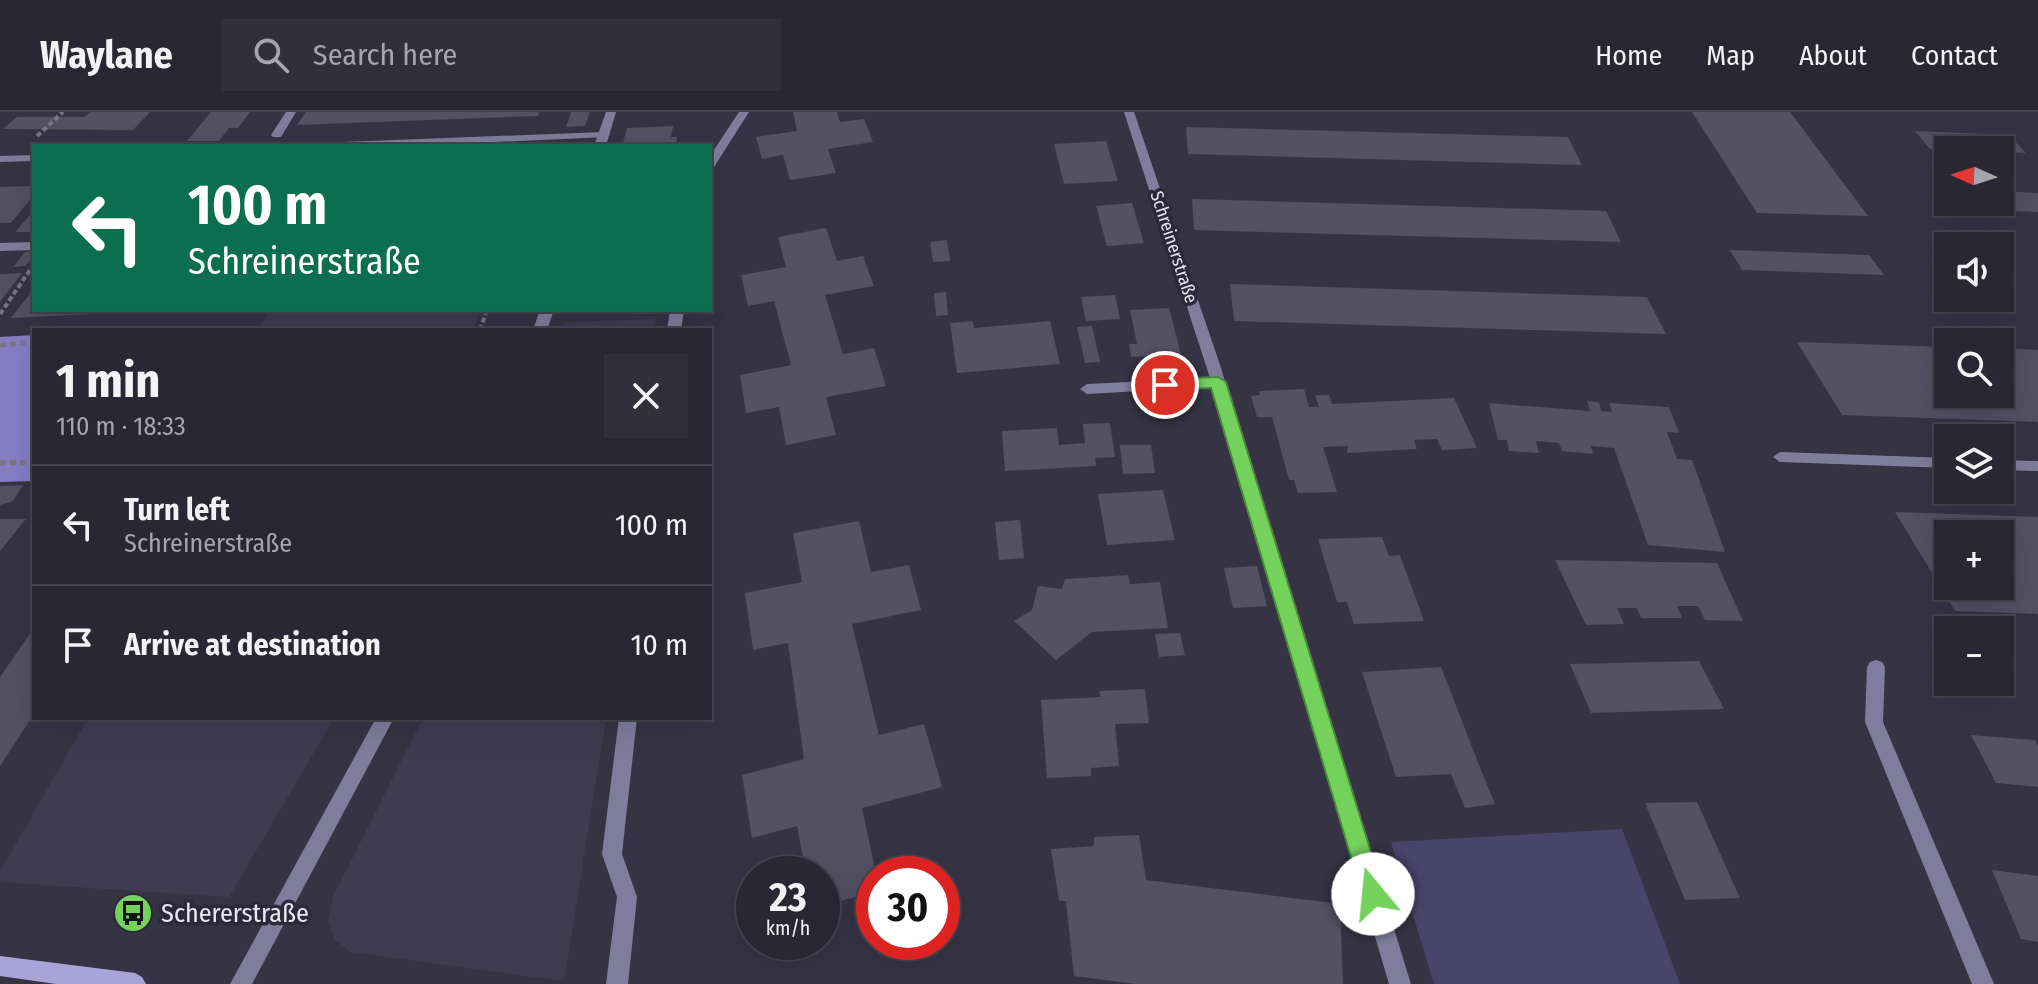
<!DOCTYPE html>
<meta charset="utf-8">
<style>
:root{--surface:#282733;--page:#302f3b;--text:#f1f3f6;--muted:#a5a5ac;--line:#44444e}
body{margin:0;font-family:"Fira Sans Condensed",sans-serif;background:var(--page);color:var(--text);height:100vh;display:flex;flex-direction:column;font-size:30px;white-space:nowrap}
*{box-sizing:border-box;margin:0}
p{font-size:26px;color:var(--muted)}
.icon{flex:none;width:44px;height:44px;fill:none;stroke:currentColor;stroke-width:2;stroke-linecap:round;stroke-linejoin:round}
.map{position:relative;flex:1;overflow:hidden}
.panel{position:absolute;left:32px;top:216px;width:680px;height:392px;display:flex;flex-direction:column;background:var(--surface);border-radius:0px;box-shadow:0 8px 32px #0002,0 0 0 2px var(--line)}
.panel>*{flex:none}
.guide{position:absolute;left:32px;top:32px;width:680px;height:168px;border-radius:0px;box-shadow:0 8px 32px #0002,0 0 0 2px var(--line);background:#0b6e4f;color:#fff;overflow:hidden}
.needle{width:52px;rotate:273deg}
.tools{position:absolute;left:1934px;top:24px;display:grid;gap:16px}
.tools a{display:grid;place-items:center;width:80px;height:80px;border-radius:0px;background:var(--surface);box-shadow:0 8px 32px #0002,0 0 0 2px var(--line);font-size:40px}
.speed{position:absolute;left:736px;top:744px;display:flex;gap:16px;font-size:40px;font-weight:700;text-align:center}
.speed>*{display:grid;place-content:center;width:104px;height:104px;border-radius:50%;background:var(--surface);box-shadow:0 8px 32px #0002,0 0 0 2px var(--line);line-height:1}
.speed small{font-size:20px;font-weight:400}
.speed .limit{border:12px solid #d22;background:#fff;color:#111}
.pin{position:absolute;display:grid;place-items:center;width:68px;height:68px;color:#fff;margin:-34px;border:4px solid #fff;border-radius:50%;box-shadow:0 2px 8px #0007}
.me{position:absolute;width:88px;margin:-44px;rotate:343deg;stroke-linejoin:round;filter:drop-shadow(0 0 6px #0008)}
.turn{display:flex;align-items:center;gap:28px;height:168px;padding:0 24px;font-size:36px}
.turn .icon{width:104px;height:104px;stroke-width:2.5}
.turn b{display:block;font-size:56px;line-height:68px}
.round{display:grid;place-items:center;flex:none;width:84px;height:84px;border-radius:0px;background:var(--page)}
.head{display:flex;align-items:center;justify-content:space-between;height:136px;padding:0 24px}
h1{font-size:48px;font-weight:700;line-height:60px}
ul{padding:0;list-style:none}
li{display:flex;align-items:center;gap:24px;height:120px;padding:0 24px;border-top:2px solid var(--line)}
li div{flex:1}
li b{display:block;font-size:30px}
li em{font-style:normal}
header{display:flex;align-items:center;gap:48px;box-sizing:border-box;height:112px;padding:0 40px;background:var(--surface);border-bottom:2px solid var(--line)}
header strong{font-size:38px}
nav{display:flex;gap:44px;margin-inline-start:auto;font-size:28px}
.search{width:560px;height:72px;background:var(--page);display:flex;align-items:center;gap:20px;box-sizing:border-box;padding:0 28px;border-radius:0px;color:var(--muted);font-size:30px}
.map>svg:first-child{display:block}
</style>
<header>
<strong>Waylane</strong>
<div class="search"><svg class="icon" aria-label="search" viewBox="0 0 24 24"><circle cx="10" cy="10" r="6"/><path d="M15 15l6 6"/></svg>Search here</div>
<nav><a>Home</a><a>Map</a><a>About</a><a>Contact</a></nav>
</header>
<div class="map">
<svg width="2038" height="872" viewBox="0 0 2038 872">
<rect width="100%" height="100%" fill="#363444"/>
<path fill="#3f3c52" d="M269,198H481L474,218H258Z
M656,207L654,218H562L564,210Z
M88,606H334L229,785L0,770V760Z
M423,606H606L564,869L351,840L335,828L328,810L333,785Z"/>
<path fill="#49446a" d="M1622,717L1680,872H1434L1391,730Z"/>
<path fill="#877dc4" d="M34,223V369L0,370V225Z"/>
<path fill="#535162" fill-rule="evenodd" d="M90,0H150L133,18L3,17L17,5H84Z
M211,0H250L238,16H229L219,29H187Z
M306,0H539L538,4L297,13Z
M571,0H590L585,14L566,15Z
M793,0H837L840,10L864,7L873,30L828,37L836,61L790,68L783,43L762,47L756,25L797,19Z
M1692,0H1790L1868,104L1757,101Z
M673,14L671,25H677L676,34H622L627,16Z
M1186,15L1568,25L1582,53L1188,42Z
M1915,19L2009,23L2026,41L1930,37Z
M1106,29L1118,69L1064,72L1054,32Z
M34,74V83L11,111H0V75Z
M2000,79L2038,81V100L1986,98L1979,90H2000Z
M1192,87L1606,99L1621,130L1194,118Z
M1132,91L1144,131L1107,134L1096,94Z
M34,99V120H15Z
M826,116L837,149L863,144L874,174L825,183L843,242L874,236L886,274L826,285L836,323L786,333L779,295L746,301L740,263L791,253L774,189L748,194L741,163L786,155L778,125Z
M947,128L950,149L933,150L930,130Z
M1730,138L1869,143L1884,163L1742,158Z
M25,140H34V144L25,154L13,155Z
M22,161L0,190V162Z
M1230,172L1647,185L1666,222L1234,209Z
M34,177V198L131,200L11,206Z
M946,180L948,203L936,204L934,181Z
M1115,183L1120,207L1086,209L1081,185Z
M1169,196L1181,242L1131,245L1129,232H1137L1130,198Z
M973,209L974,216L1050,209L1060,252L957,261L950,211Z
M1092,214L1100,250L1085,251L1077,215Z
M1797,230L1948,235V282H2000V236L2038,238V310L1842,303Z
M1304,277L1309,295H1319L1315,283H1329L1332,292L1454,286L1477,336L1442,338L1437,327L1414,328L1417,337L1347,341L1348,334L1323,335L1337,380L1298,381L1294,368H1289L1272,305H1257L1251,284L1260,283L1259,279Z
M1587,289L1599,290L1601,299L1612,300L1609,291L1669,295L1679,321L1667,320L1677,347L1692,348L1725,440L1648,433L1614,336L1591,334L1593,342L1562,339L1559,331L1536,329L1539,341L1509,339L1507,328H1498L1489,291L1590,299Z
M1110,311L1115,345L1095,346L1096,354L1005,359L1002,319L1057,316L1059,333L1085,331L1083,312Z
M1120,333H1151L1155,361L1123,362Z
M23,373L13,389L0,393V374Z
M1163,378L1175,428L1107,433L1098,382Z
M1895,400L2038,405V502L1955,499ZM1948,422H2000V474H1948Z
M0,407H26L0,439Z
M1020,408L1024,446L999,448L995,410Z
M859,409L871,460L909,453L921,498L852,512L879,623L924,612L942,675L862,696L876,762L874,780L822,794V762H806L797,714L752,726L742,663L804,647L788,531L753,538L745,481L802,470L793,421Z
M1382,425L1389,444L1400,443L1424,509L1354,512L1347,490H1337L1318,427Z
M1555,448L1717,451L1743,509L1705,508L1698,494H1677L1682,506H1641L1637,496H1617L1624,512L1586,513Z
M1257,454L1267,494L1233,496L1224,456Z
M1128,463L1130,472L1160,470L1168,516L1092,520L1056,548L1014,509L1032,498L1038,474L1062,477L1065,467Z
M34,516V602L0,654V565Z
M1180,521L1185,543L1159,545L1155,522Z
M1699,549L1724,597L1591,601L1570,552Z
M1441,555L1481,658L1495,692L1465,696L1451,662L1396,665L1362,560Z
M1145,577L1149,611L1115,612L1119,654L1091,656V664L1047,666L1041,588L1101,585L1099,579Z
M1971,623L2035,628L2038,634V675L1996,671Z
M1697,690L1740,786L1685,788L1645,691Z
M1139,723L1146,768L1340,792L1343,872H1136L1074,864L1066,789H1059L1051,737L1094,734V725Z
M1992,758L2038,764V830L2021,827Z"/>
<g fill="none" stroke-linecap="round" stroke-linejoin="round">
<path stroke="#797785" stroke-width="4" stroke-dasharray="5 3" stroke-linecap="butt" d="M37,24L63,0
M0,202L30,158
M480,218L487,198"/>
<path stroke="#797785" stroke-width="5" stroke-dasharray="6 4" stroke-linecap="butt" d="M0,233L34,230
M0,351L34,350"/>
<path fill="#807d9c" fill-rule="evenodd" d="M286,0H296L281,25H273L271,23Z
M603,20L607,21V25L404,34H311L317,31Z
M34,43V49L0,50V44Z
M34,130V138L0,139V131Z
M1780,340L1948,346V356L1780,350L1773,345Z
M2000,348L2038,349V359L2000,358Z
M1876,548L1882,550L1885,555L1883,610L1994,872H1972L1865,610L1867,555L1870,550Z"/>
<path fill="#807d9c" fill-rule="evenodd" d="M606,0H616L606,34H594Z
M739,0H749L714,55L710,56V44Z
M1124,0H1134L1220,253L1411,872H1389L1213,275L1087,282L1080,277L1087,272L1210,266Z
M540,198H554L547,218H533Z
M670,198H684L681,218H667Z
M376,606H394L252,872H230Z
M619,606H637L622,742L637,785L628,872H606L617,785L602,742Z"/>
<path fill="#a9a4d5" fill-rule="evenodd" d="M0,844L135,861L142,865L146,872H56L0,864Z"/>
</g>
<path fill="#74d25c" stroke="#4b883c" stroke-width="2" d="M1218,265L1226,270L1384,782L1381,790L1373,793L1365,790L1362,782L1211,276L1165,278L1157,273L1165,267Z"/>
<defs>
<g id="bus-disc" transform="scale(2)"><circle r="9.5" fill="#74d25c" stroke="#2c2a39"/><path d="M-5-6H5V4H4V6H2V4H-2V6H-4V4H-5ZM-3.5-4V0h7V-4ZM-3.5 1.2v1.5H-2V1.2ZM2 1.2v1.5H3.5V1.2Z" fill="#111"/></g>
</defs>
<g fill-rule="evenodd">
<use href="#bus-disc" x="133" y="801"/>
</g>
<g text-anchor="middle" dominant-baseline="central" stroke-width="7" stroke-linejoin="round" paint-order="stroke">
<g font-size="18" fill="#e9e8f2" stroke="#2c2a39">
<text transform="translate(1174 135) rotate(72)">Schreinerstraße</text>
</g>
<g font-size="26" fill="#e9e8f2" stroke="#2c2a39" text-anchor="start">
<text x="161" y="801">Schererstraße</text>
</g>
</g>
</svg>
<div class="tools">
<a><svg class="needle" viewBox="-14 -14 28 28"><path d="M0-13l5 13h-10z" fill="#e53935"/><path d="M0 13l5-13h-10z" fill="#a5a5ac"/></svg></a>
<a><svg class="icon" aria-label="sound" viewBox="0 0 24 24"><path d="M4 9h4l5-4v14l-5-4H4zM17 9q2 3 0 6"/></svg></a>
<a><svg class="icon" aria-label="search" viewBox="0 0 24 24"><circle cx="10" cy="10" r="6"/><path d="M15 15l6 6"/></svg></a>
<a><svg class="icon" aria-label="layers" viewBox="0 0 24 24"><path d="M12 4l9 5-9 5-9-5zM3 14l9 5 9-5"/></svg></a>
<a>+</a>
<a>−</a>
</div>
<div class="speed"><div>23<small>km/h</small></div><div class="limit">30</div></div>
<div class="pin" style="left:1165px;top:273px;background:#d93025"><svg class="icon" aria-label="arrive" viewBox="0 0 24 24"><path d="M6 21V4h12l-3 4 3 4H6"/></svg></div>
<svg class="me" style="left:1373px;top:782px" viewBox="-20 -20 40 40"><circle r="19" fill="#fff"/><path d="M0-13L10 11 0 6-10 11z" fill="#74d25c"/></svg>
<div class="guide">
<div class="turn"><svg class="icon" aria-label="left" viewBox="0 0 24 24"><path d="M17 20v-9H6M10 6l-5 5 5 5"/></svg><div><b>100 m</b>Schreinerstraße</div></div>
</div>
<section class="panel">
<div class="head"><div><h1>1 min</h1><p>110 m · 18:33</p></div><a class="round"><svg class="icon" aria-label="close" viewBox="0 0 24 24"><path d="M6 6l12 12M18 6L6 18"/></svg></a></div>
<ul>
<li><svg class="icon" aria-label="left" viewBox="0 0 24 24"><path d="M17 20v-9H6M10 6l-5 5 5 5"/></svg><div><b>Turn left</b><p>Schreinerstraße</p></div><em>100 m</em></li>
<li><svg class="icon" aria-label="arrive" viewBox="0 0 24 24"><path d="M6 21V4h12l-3 4 3 4H6"/></svg><div><b>Arrive at destination</b></div><em>10 m</em></li>
</ul>
</section>
</div>
